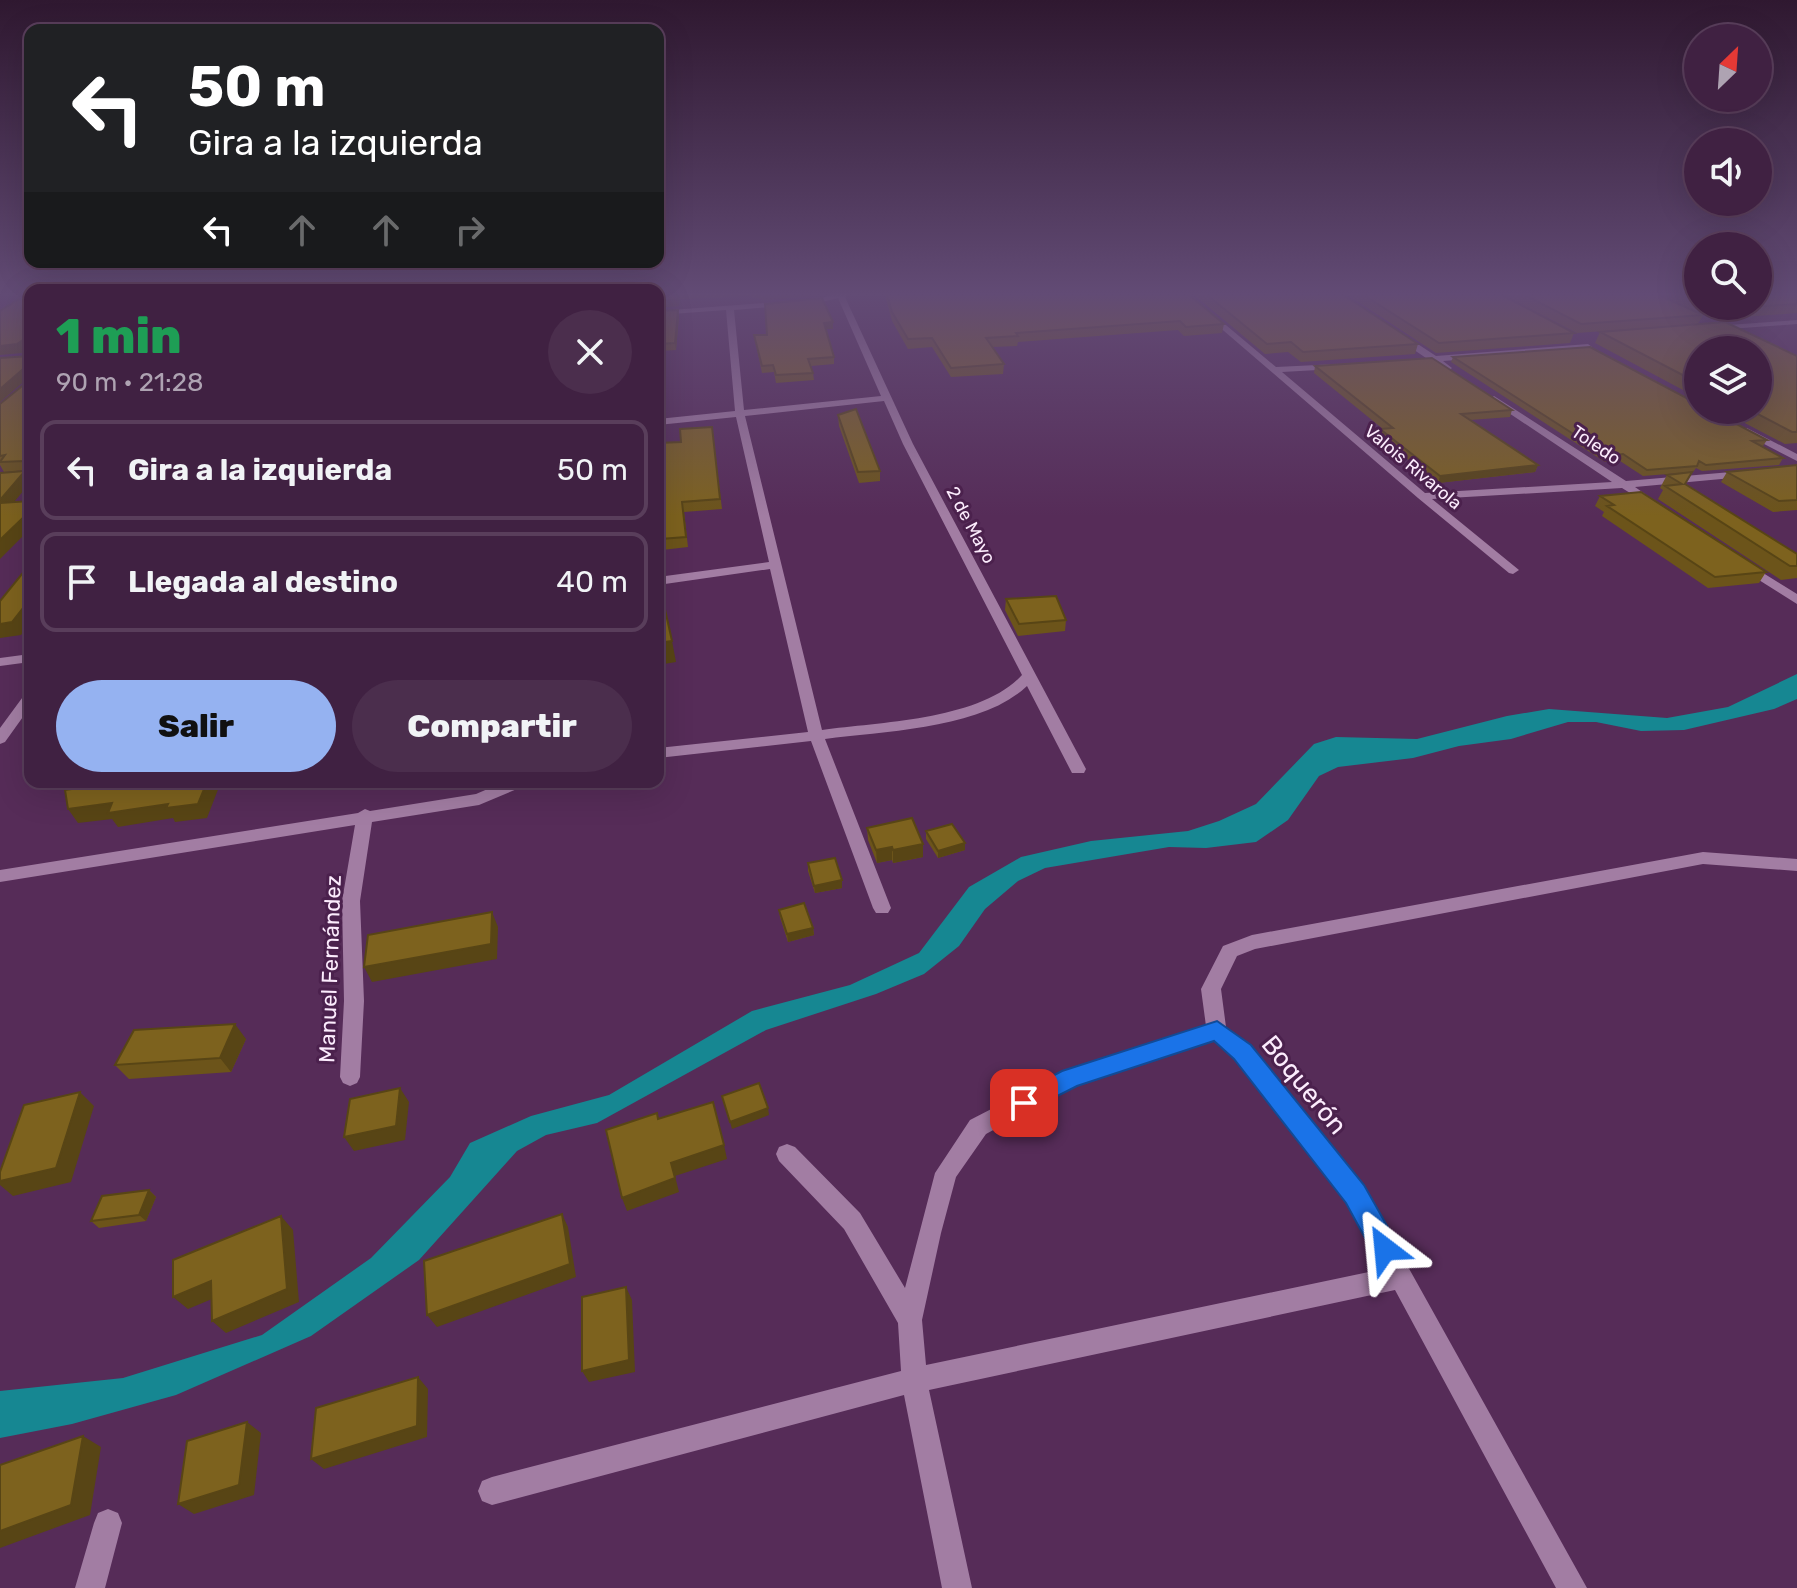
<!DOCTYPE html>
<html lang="es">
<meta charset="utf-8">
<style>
:root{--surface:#402142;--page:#4b2e4d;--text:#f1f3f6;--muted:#aea3b2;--line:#593e5b;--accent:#95b2f1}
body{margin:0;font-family:Rubik,sans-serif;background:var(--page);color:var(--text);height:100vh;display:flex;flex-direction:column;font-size:30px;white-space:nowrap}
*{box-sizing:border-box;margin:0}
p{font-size:26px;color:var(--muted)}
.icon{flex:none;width:44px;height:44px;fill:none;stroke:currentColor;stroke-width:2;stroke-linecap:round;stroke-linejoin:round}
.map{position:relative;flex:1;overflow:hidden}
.sheet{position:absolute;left:24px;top:284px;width:640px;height:504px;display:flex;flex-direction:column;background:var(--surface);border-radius:16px;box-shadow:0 8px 32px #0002,0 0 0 2px var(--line)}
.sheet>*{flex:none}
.hud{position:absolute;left:24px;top:24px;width:640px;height:244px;border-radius:16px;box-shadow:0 8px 32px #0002,0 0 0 2px var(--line);background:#202124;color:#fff;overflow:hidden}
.needle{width:52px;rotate:25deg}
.buttons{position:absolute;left:1684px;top:24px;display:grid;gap:16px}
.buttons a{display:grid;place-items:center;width:88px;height:88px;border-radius:50%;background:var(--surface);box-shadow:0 8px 32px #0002,0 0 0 2px var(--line);font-size:40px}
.pin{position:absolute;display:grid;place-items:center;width:68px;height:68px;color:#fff;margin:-34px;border-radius:16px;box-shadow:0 4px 12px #0006}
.me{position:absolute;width:88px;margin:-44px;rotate:331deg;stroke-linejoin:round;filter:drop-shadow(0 0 6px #0008)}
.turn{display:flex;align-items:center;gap:28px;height:168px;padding:0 32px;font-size:36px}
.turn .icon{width:104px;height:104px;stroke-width:2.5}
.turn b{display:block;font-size:56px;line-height:68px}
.lanes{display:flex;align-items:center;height:76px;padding:0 32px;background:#0003;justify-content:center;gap:40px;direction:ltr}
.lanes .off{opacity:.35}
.round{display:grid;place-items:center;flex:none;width:84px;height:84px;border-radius:42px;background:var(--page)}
.head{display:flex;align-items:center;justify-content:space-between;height:136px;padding:0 32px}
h1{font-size:48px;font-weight:800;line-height:60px;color:#1e9e55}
.action{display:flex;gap:16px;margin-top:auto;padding:16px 32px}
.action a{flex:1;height:92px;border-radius:48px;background:var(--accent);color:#111;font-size:32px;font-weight:800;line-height:92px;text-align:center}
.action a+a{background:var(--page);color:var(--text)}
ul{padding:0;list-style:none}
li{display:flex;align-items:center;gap:24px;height:100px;margin:0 16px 12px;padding:0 16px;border:4px solid var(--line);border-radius:16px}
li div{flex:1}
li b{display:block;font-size:30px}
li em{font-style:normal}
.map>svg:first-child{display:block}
</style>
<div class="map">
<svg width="1797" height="1588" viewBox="0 0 1797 1588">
<rect width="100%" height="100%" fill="#562c58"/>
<path fill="#168792" d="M1797,674V699L1774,709L1684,730L1641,731L1596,722H1568L1511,739L1459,746L1413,758L1338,767L1319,776L1288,820L1256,842L1206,848L1169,847L1045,868L1018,881L985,909L959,946L924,974L876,994L766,1030L597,1123L546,1135L517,1151L419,1260L311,1336L176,1395L72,1424L0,1438V1391L123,1378L262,1335L371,1258L450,1177L470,1143L531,1116L609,1095L752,1011L850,985L919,953L969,887L1021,857L1091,841L1188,831L1219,821L1256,804L1314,744L1336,737L1417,739L1507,716L1549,709L1667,718L1728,707Z"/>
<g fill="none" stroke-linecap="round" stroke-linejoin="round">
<path fill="#a27da3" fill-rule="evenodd" d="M836,294H850L845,297L913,444L1086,769L1084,773H1072L1027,686C982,729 886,731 825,739L891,908L888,913H876L873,908L811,741L658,758V748L808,732L770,569L658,585V577L769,562L736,417L658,425V419L735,411L726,310L658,315V311L818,299ZM838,298L881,396L744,410L734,310L818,303ZM884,401L903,444L1022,675C981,720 881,722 822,730L745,416Z
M1181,294H1189L1276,367L1338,364V368L1335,369L1282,372L1425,493L1612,482L1491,401L1489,399L1494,396L1626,481L1743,471L1748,474L1743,477L1635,487L1655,501L1657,503L1651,506L1622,488L1432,499L1519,570L1513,574L1509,573L1418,498Z
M1797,320V324L1715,330L1711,328L1715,326Z
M1398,335H1404L1436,356L1588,344L1592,347L1588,350L1443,361L1452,368L1448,371L1427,361L1426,358L1398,339Z
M1747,428L1797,454V461L1743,433L1742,431Z
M1747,563L1797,594V604L1743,570V564Z
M30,654V662L0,666V658Z
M30,693V707L5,742L0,744V728L25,694Z
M504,782H526L524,786L479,805L372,822L360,901L364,1001L360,1077L357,1083L350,1086L343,1083L340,1077L344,1001L342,901L355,825L0,882V870L358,813L365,809L370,811L476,794Z
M1703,852L1797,859V871L1703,864L1255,949L1237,956L1221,989L1226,1027L1250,1046L1363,1186L1587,1588H1556L1395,1290L929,1390L972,1588H942L904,1395L492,1505L482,1501L478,1491L482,1481L492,1477L901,1371L898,1323L844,1229L779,1161L776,1154L779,1147L787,1144L795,1147L860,1213L905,1288L935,1173L970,1120L1063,1072L1206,1026L1201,989L1223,946L1252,935ZM1214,1040L1236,1058L1347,1202L1383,1269L926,1365L922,1320L941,1233L956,1177L986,1134L1076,1085Z
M108,1509L118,1513L122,1523L105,1588H75L94,1523L98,1513Z"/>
</g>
<path fill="#6c541a" d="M658,294H822V295L765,300L749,296L680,299L679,306Z
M885,294H1188L1224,324L1222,333L1184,336L1178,330L1018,342L1017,346L992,347L1004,364L1003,374L951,377L932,347L908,349L892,321Z
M1193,294H1342L1418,344L1415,354L1301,362L1288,352L1265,354Z
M1346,294H1500L1574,333L1570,343L1436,353Z
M1502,294H1657L1703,315L1698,324L1577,333Z
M1658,294H1698V306H1758L1797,294V313L1715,319Z
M658,311L679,316L676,350L658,351Z
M833,322V329H826L834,357V364L811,366L813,373L814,380L776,383L774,372L762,373L754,335H767Z
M1600,332L1797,356V443L1785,444L1720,410H1758L1698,350V398L1595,343Z
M30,356V476L27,470L4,472L0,465V404L27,382V378L0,402Z
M1453,357L1767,440L1763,446H1761L1783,458L1779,465L1702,471L1696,468L1693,472L1643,476L1620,461L1605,462L1451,362Z
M1315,366L1512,410L1510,417L1470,420L1538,465L1535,472L1438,483L1378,436L1380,429H1383L1314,373Z
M838,415L880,471V481L859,483L839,426Z
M712,427L722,509L684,512L688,547L662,550L660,539L681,442Z
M1797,465V510L1773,512L1721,482L1727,472Z
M1667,475L1686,485L1797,554V578L1781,580L1658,499L1663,490L1660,488Z
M1600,496L1766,572L1759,583L1708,588L1602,516L1604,512L1595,506Z
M1006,599L1066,620L1065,631L1018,636L1005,610Z
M867,828L923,844V857L893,863L892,860L877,863L868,840Z
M926,831L965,843V850L938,858L926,839Z
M808,863L842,888L815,893L808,871Z
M779,910L813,928L814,935L788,942L780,917Z
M246,1039L231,1072L129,1079L115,1065Z
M149,1190L156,1197L146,1221L99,1228L91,1221Z"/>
<path fill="#584515" d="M679,294V306L658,308V301Z
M765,294H822V295L765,300Z
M678,310L679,316L676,350L675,343Z
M833,322V329H824V323Z
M30,335V346L22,353L0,355V346Z
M23,369L28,378L0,402V389Z
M1538,465L1535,472L1438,483L1440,476Z
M25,471L30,479V483L4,514L0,508V500Z
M30,511V529L0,559V540Z
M30,599V623L21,635L0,638V624Z
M672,641L676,662L658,665V643Z
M207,782H215L219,787L207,818L175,822L173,818L118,827L112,819L78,823L68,809Z
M965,843V850L938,858V851Z
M923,844V857L893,863V850Z
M892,847V860L877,863L876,850Z
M842,880V888L815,893L814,886Z
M492,912L498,927L497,959L372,982L364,967Z
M813,928L814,935L788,942L787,934Z
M235,1024L246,1039L231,1072L220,1058Z
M400,1088L409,1102L405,1140L354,1151L344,1137Z
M80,1092L94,1106L71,1182L13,1196L0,1185V1181Z
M768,1108L769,1115L732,1129L730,1122Z
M724,1145L727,1159L675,1176L679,1192L627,1211L622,1198L671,1163Z
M149,1190L156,1197L146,1221L139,1215Z
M562,1214L568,1227L576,1277L437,1327L427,1315Z
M281,1216L293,1230L299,1302L226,1333L212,1321Z
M211,1281L224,1294L188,1309L173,1297Z
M626,1287L632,1300L635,1372L589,1382L582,1371Z
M418,1377L428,1389L427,1437L324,1469L311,1459Z
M247,1422L261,1433L254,1495L194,1514L178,1504Z
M83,1436L101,1447L90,1515L0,1548V1531Z"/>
<path fill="#7d621e" stroke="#584515" stroke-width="2" d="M27,294H30V335L17,344L0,346V311Z
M658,294H679L678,300L658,301Z
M887,294H1188L1224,324L1186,327L1180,321L1016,333L1018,336L986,338L1004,364L951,368L932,338L908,339L892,312Z
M1206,294H1342L1418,344L1303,352L1291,342L1267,344Z
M1362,294H1500L1574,333L1439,343Z
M1523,294H1657L1703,315L1581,324Z
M1683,294H1698V300Z
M1758,294H1797V304L1720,309L1712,306H1758Z
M822,298L833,322L824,323L834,357L808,359L813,373L776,375L773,365L762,366L754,335H767L765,304Z
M678,310L675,343L658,344V311Z
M1725,322L1797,356V432H1792L1750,410H1758V350H1698V383L1600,332Z
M1590,347L1698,404V410H1710L1767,440L1752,441L1783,458L1706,465L1699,461L1697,466L1647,470L1623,454L1608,456L1453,357Z
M30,356V468L27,471L24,461L0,462L5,455L0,456V404L27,382V370L23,369L0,389V358Z
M1432,358L1512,410L1461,414L1538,465L1440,476L1380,429L1393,428L1315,366Z
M856,409L880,471L858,472L838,415Z
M712,427L720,499L682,502L686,537L660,539L658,443L681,442L680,429Z
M1797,465V500L1779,501L1727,472Z
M25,471L0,500V473Z
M1692,472L1685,484L1797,554V566H1790L1665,486L1682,484L1667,475Z
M1641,492L1766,572L1715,577L1607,506L1614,505L1600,496Z
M30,501V511L0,540V503Z
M30,564V599L12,622L0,624V601Z
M658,578L672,641L658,643Z
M1056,596L1066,620L1019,624L1006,599Z
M87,782H207L198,804L166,808L168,804L108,813L112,803L68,809L65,790L85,787Z
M912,818L923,844L893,850L892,847L876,850L867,828Z
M952,824L965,843L938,851L926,831Z
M835,858L842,880L814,886L808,863Z
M804,903L813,928L787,934L779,910Z
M492,912L491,944L364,967L368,935Z
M235,1024L220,1058L115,1065L134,1030Z
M759,1083L768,1108L730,1122L722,1096Z
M400,1088L396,1126L344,1137L350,1099Z
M80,1092L56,1168L0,1181V1172L24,1105Z
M713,1102L724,1145L671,1163L675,1178L622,1198L606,1130L657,1113L658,1119Z
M149,1190L139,1215L91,1221L102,1196Z
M562,1214L570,1264L427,1315L424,1261Z
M281,1216L287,1289L212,1321L211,1281L173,1297V1260Z
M626,1287L629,1360L582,1371V1297Z
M418,1377L417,1426L311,1459L316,1408Z
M247,1422L239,1485L178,1504L187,1441Z
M83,1436L71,1505L0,1531V1465Z"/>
<linearGradient id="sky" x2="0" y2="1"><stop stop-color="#2f1830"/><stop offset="0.57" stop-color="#624b75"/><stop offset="1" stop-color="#624b75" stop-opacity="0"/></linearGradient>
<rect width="1797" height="516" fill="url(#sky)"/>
<path fill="#1a73e8" stroke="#114b97" stroke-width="2" d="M1217,1021L1251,1045L1364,1185L1395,1240L1399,1249L1395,1258L1385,1262L1376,1258L1346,1203L1234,1059L1214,1041L1077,1086L1024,1113L1016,1110L1012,1103L1016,1095L1062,1071Z"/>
<g text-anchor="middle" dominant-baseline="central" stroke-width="6" stroke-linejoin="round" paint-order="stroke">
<g font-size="18" fill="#fcecfd" stroke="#4b214d">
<text transform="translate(1596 445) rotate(34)">Toledo</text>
<text transform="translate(1413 467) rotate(40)">Valois Rivarola</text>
<text transform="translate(971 525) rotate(62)">2 de Mayo</text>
</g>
<g font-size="22" fill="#fcecfd" stroke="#4b214d">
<text transform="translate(330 969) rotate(-88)">Manuel Fernández</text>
</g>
<g font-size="26" fill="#fcecfd" stroke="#4b214d">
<text transform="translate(1304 1085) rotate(51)">Boquerón</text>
</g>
</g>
</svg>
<div class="buttons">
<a><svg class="needle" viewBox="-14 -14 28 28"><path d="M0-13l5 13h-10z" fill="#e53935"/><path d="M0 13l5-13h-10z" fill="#aea3b2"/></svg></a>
<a><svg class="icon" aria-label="sound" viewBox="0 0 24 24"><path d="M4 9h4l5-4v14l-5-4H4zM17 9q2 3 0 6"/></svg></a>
<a><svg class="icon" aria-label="search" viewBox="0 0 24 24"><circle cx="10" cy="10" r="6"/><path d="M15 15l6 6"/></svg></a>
<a><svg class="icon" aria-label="layers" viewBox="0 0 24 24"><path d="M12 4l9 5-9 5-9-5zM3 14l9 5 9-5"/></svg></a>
</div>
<div class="pin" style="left:1024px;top:1103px;background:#d93025"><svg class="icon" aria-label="arrive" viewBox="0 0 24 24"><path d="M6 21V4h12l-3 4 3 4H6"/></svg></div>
<svg class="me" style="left:1385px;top:1249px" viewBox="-20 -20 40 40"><path d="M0-17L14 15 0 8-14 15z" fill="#1a73e8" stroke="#fff" stroke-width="4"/></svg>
<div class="hud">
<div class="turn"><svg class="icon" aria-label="left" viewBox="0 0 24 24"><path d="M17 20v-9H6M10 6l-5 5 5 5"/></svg><div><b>50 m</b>Gira a la izquierda</div></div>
<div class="lanes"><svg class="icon" aria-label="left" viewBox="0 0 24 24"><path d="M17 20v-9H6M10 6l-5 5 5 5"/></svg><svg class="icon off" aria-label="ahead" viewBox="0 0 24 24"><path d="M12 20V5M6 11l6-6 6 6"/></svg><svg class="icon off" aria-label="ahead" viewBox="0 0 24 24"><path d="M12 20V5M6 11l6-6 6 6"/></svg><svg class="icon off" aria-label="right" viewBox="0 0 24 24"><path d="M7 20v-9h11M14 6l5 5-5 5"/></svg></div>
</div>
<section class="sheet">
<div class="head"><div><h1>1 min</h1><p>90 m · 21:28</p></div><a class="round"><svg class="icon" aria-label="close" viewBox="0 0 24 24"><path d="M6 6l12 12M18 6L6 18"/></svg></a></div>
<ul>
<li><svg class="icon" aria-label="left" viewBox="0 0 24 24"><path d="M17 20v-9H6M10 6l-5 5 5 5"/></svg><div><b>Gira a la izquierda</b></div><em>50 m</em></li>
<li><svg class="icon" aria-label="arrive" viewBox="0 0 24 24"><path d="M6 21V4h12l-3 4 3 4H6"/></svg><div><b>Llegada al destino</b></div><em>40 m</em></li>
</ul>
<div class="action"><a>Salir</a><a>Compartir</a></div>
</section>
</div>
